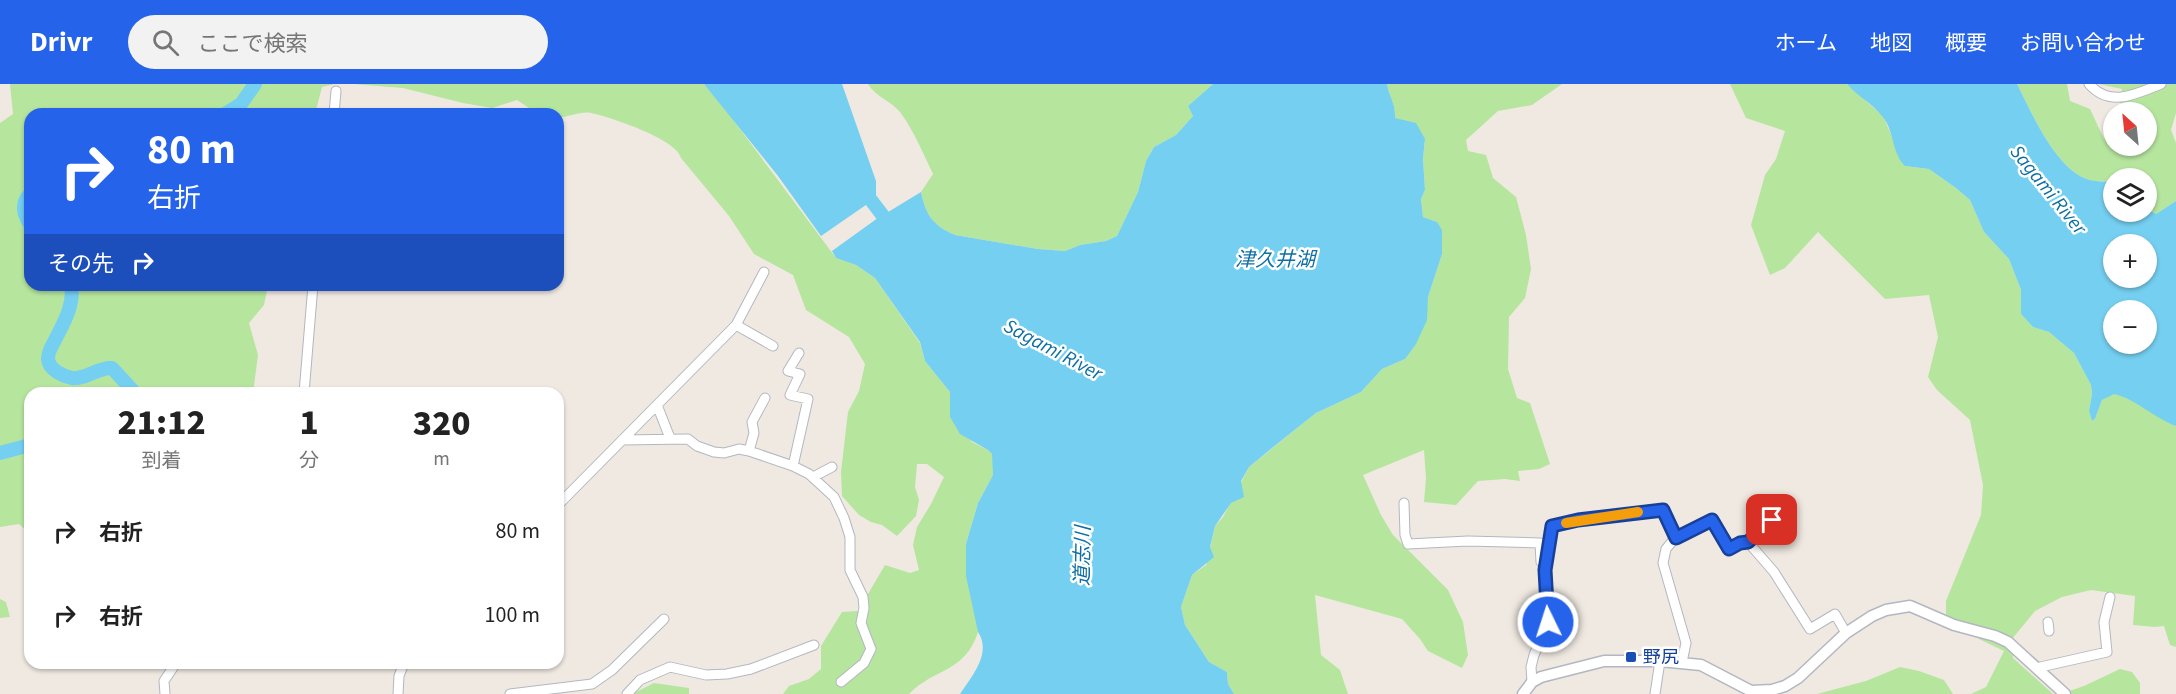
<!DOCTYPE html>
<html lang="ja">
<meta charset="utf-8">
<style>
:root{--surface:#fff;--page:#f2f2f2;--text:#222;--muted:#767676;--accent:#2563eb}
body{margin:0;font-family:"Source Sans 3","Noto Sans JP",sans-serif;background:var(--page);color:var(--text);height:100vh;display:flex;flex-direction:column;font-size:22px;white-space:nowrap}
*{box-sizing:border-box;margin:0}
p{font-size:20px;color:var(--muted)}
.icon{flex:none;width:33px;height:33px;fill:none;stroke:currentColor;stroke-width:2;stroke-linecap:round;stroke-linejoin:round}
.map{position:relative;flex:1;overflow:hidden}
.sheet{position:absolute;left:24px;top:303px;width:540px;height:282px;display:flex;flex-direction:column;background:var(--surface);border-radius:18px;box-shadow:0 2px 4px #0004}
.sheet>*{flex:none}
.hud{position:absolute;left:24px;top:24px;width:540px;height:183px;border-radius:18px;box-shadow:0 2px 4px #0004;background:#2563eb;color:#fff;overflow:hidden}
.needle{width:39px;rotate:333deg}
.fabs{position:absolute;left:2103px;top:18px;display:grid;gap:12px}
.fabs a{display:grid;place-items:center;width:54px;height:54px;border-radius:50%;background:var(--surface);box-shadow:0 2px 4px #0004;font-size:30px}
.pin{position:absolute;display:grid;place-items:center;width:51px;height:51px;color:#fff;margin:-26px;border-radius:12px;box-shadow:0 3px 9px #0006}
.me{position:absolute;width:66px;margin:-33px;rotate:356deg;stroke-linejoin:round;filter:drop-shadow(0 0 4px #0008)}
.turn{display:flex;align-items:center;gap:21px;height:126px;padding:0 24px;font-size:27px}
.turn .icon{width:78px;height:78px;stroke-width:2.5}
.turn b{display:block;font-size:42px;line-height:51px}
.then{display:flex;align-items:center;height:57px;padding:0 24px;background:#0003;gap:12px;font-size:22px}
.eta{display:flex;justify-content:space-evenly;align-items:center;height:102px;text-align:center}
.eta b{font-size:36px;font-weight:800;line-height:42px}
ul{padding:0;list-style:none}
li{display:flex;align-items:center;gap:18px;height:84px;padding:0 24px}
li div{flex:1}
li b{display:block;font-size:22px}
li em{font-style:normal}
header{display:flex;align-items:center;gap:36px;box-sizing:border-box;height:84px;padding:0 30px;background:var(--accent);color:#fff}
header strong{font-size:28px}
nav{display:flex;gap:33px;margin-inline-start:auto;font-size:21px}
.search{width:420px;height:54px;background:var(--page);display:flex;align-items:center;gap:15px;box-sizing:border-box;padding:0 21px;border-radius:33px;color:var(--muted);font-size:22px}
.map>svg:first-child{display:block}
</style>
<header>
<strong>Drivr</strong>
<div class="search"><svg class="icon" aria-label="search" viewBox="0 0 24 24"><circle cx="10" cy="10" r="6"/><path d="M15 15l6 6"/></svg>ここで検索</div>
<nav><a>ホーム</a><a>地図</a><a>概要</a><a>お問い合わせ</a></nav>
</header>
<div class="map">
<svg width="2176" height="610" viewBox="0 0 2176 610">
<rect width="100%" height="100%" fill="#efe9e1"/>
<path fill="#b6e59e" d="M10,0H335L322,3L315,30H30V201H268L264,221L249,239L258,271L253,309H30V450L19,440L0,443V39L13,30Z
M353,0H704L722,21L836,174L856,181L875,194L920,259L925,277L950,308V333L972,358L988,366L992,370L994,381L993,391L978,419L966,460L978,548C965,589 934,584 909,610H783L789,602L809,595L821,585V562L842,528L858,527L885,481L910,489L919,486L913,461L917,443L931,420L944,393L927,380H917L915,403L919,416L916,432L897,452L882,441L871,438L859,431L842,412L841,388L848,328L859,307L865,280L849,253L806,226L793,191L754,170L729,132L681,74C677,55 610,33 591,29C581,27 568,33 558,34V30H538L517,16L492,24L463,19L403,4Z
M868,0H1213L1188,22L1193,32L1176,51L1154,63L1146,77L1138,108L1117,152L1106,157L1080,161L1065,167L1038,165L955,151C933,141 926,132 921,108L933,90C923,69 914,47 900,28C891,17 876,13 868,0Z
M1387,0H1562L1532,21L1498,27L1466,56L1468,67L1486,71L1493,94L1516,113L1526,151L1531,185L1525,214L1509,233L1508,285L1517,314L1530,319L1550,380L1539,385L1518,387L1520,397L1505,395L1478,397L1456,421L1424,418L1426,394L1424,366L1363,391L1381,431L1393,451L1448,506L1463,538L1468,571L1462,584L1428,567L1420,555L1402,535L1315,511L1321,571L1340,586L1348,610H1234L1228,600L1227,588L1209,578L1185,541L1181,523L1192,491L1206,481L1215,442L1223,433L1249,383L1316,329L1361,308L1382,285L1405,275L1426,236L1428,213L1442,170L1437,138L1423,133L1421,115L1425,106L1423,75L1425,55L1395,34C1396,21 1389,13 1387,0Z
M1730,0H1847L1883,32L1905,82L1929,85L1956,104L1970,116L1984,148L2009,175L2021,206V230L2033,243L2049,248L2074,269L2091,301L2092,310L2089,327L2092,337L2095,335L2102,316L2114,309C2133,314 2156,333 2176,342V563L2170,561L2164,542L2155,543L2133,541L2135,512L2091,506L2062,513L2035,527L2012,555L2013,574L2053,610H1971L1986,603L2004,567L1954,543L1946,530V517L1981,431L1983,401L1970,336L1937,306L1928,293L1938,253L1929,211L1885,215L1818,148L1785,184L1770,191L1751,141L1765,91L1776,75L1785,47L1746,34Z
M2017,0H2067L2070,17L2090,25L2104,55L2113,51L2114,62H2146V28H2126L2120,18L2122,5L2099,0H2176V29L2171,46L2176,59V117L2156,130L2147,125L2146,94H2114L2113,98C2106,97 2097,98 2090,96C2056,87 2032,29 2017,0Z
M0,515L6,518L10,533L0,534Z
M1900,583L1919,587L1944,596L1953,610H1817L1866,597Z
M2120,585L2132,588L2140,599V610H2061L2084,602Z
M654,599L689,604V610H632Z"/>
<path fill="#75cff0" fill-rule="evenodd" d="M704,0H842L876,97V114L821,152L778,92Z
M1213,0H1387C1389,13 1396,20 1395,34L1416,39L1425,55L1423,75L1425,106L1421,115L1423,133L1437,138L1442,146V170L1428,213L1427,236L1416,260L1405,275L1382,285L1361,308L1316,329L1272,364L1249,383L1241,397L1244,413L1231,419L1215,442L1210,463L1214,473L1192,491L1181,523L1185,541L1209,578L1227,588L1228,600L1234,610H960C972,592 992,569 978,548L966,492V460L978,419L993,391L992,370L988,366L960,350L950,333V308L925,277L920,258L875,194L856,181L836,174L832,167L875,136L921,108C926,132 933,141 955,151L1038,165L1065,167L1080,161L1106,157L1117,152L1138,108L1146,77L1154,63L1176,51L1193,32L1188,22Z
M1847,0H2017C2032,29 2056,87 2090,96C2097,98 2106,97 2113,98L2114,128H2146L2147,125L2156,130L2176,117V342C2154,334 2136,315 2114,310L2102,316L2095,335L2092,337L2089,327L2092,310L2091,301L2074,269L2049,248L2033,243L2021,230V206L2009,175L1984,148L1970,116L1956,104L1929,85L1905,82C1891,68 1895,47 1882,32C1872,19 1857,12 1847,0ZM2114,160H2146V194H2114ZM2114,226H2146V260H2114Z"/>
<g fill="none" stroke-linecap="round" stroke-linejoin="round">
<path stroke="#75cff0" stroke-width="14" d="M225,30L241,20L255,0
M861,103L893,145
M30,110C21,119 23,130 30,140
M71,201C75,221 63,240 54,258C51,263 48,269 48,275C49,286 63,292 72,294C85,296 98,283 112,284L135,309
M0,369L30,361"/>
<g stroke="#b4b7c1" stroke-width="11">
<path id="minor" d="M2089,0C2110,24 2136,10 2161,0
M334,30L336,7
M736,241L773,262
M304,309L313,201
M657,321L670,354
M622,356L688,355L697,362L714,368L724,369L739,365L749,367L793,382L809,390L834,413L844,434L850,453V486L863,513L864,524L861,539L871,565L864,579L841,598
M749,367L754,349L752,338L765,314
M793,382L808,315L790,311L800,290L788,287L799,269
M813,393L832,383
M1404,419L1405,451L1408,460L1468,457L1540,459L1541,478
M558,421L736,241L764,188
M1748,458L1772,436
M2048,538L2049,547
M1682,578L1686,559L1663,479L1666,465L1675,454L1711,436L1729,465L1740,458H1748L1774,488L1810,545L1835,530L1846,549
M2036,584L2107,568L2104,538L2110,513
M1532,598L1531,583L1534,571L1548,538L1544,486L1552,442L1578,436L1663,426L1675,454
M165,610L164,597L176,579
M398,610L399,592L404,579
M510,610L592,600L612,586L664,535
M627,610L640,596L670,583L706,591L727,590L751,585L814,561
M1655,610L1660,577"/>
</g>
<g stroke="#b4b7c1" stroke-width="13">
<path id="tertiary" d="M1523,610L1532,598L1541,593L1604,577H1660L1701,581L1751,607L1772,606L1785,602L1798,594L1846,549L1872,532L1886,526L1910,522L1954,541L1995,552L2008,558L2065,610"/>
</g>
<use href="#minor" stroke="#fff" stroke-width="9"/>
<use href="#tertiary" stroke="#fff" stroke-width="10"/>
</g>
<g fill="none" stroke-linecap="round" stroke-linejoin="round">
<g stroke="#184099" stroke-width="15">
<path id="route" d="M1548,538L1545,486L1552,442L1578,436L1663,426L1676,454L1712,436L1729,465L1740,459L1748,458L1772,436"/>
</g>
<use href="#route" stroke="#2563eb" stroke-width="10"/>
<path stroke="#f59e0b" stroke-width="10" d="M1566,439L1638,428"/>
</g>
<rect fill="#1a4fb4" stroke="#fff" stroke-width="2" x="1625" y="567" width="12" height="12" rx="3"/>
<g text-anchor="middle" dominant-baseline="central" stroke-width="5" stroke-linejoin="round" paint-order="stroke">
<g font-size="18" fill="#164399" stroke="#fff" text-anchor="start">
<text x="1643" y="573">野尻</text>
</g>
<g font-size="20" font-style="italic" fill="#0d6fa3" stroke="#fff">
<text transform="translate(2048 106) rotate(51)">Sagami River</text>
<text x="1275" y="176">津久井湖</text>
<text transform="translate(1053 266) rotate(28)">Sagami River</text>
<text transform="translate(1083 472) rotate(-89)">道志川</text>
</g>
</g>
</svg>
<div class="fabs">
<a><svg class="needle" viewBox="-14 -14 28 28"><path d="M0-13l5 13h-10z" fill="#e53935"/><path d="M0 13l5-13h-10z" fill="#767676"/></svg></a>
<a><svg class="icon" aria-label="layers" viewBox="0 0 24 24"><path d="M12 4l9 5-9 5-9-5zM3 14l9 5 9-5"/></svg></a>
<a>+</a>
<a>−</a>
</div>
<div class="pin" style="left:1772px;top:436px;background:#d93025"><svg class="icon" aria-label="arrive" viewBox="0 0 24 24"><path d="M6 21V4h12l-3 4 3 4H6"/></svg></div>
<svg class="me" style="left:1548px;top:538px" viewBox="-20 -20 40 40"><circle r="17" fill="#2563eb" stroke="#fff" stroke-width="3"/><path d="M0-11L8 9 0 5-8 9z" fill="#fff"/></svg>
<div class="hud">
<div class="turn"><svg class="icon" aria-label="right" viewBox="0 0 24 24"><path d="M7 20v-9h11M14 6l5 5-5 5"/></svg><div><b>80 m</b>右折</div></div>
<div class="then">その先<svg class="icon" aria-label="right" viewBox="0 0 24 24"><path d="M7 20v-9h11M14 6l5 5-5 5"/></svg></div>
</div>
<section class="sheet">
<div class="eta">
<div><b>21:12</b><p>到着</p></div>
<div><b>1</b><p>分</p></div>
<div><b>320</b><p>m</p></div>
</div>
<ul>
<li><svg class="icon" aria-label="right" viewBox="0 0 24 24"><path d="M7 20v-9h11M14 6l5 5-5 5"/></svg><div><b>右折</b></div><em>80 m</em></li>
<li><svg class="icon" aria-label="right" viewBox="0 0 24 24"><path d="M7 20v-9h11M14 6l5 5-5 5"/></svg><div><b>右折</b></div><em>100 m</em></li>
</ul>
</section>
</div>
